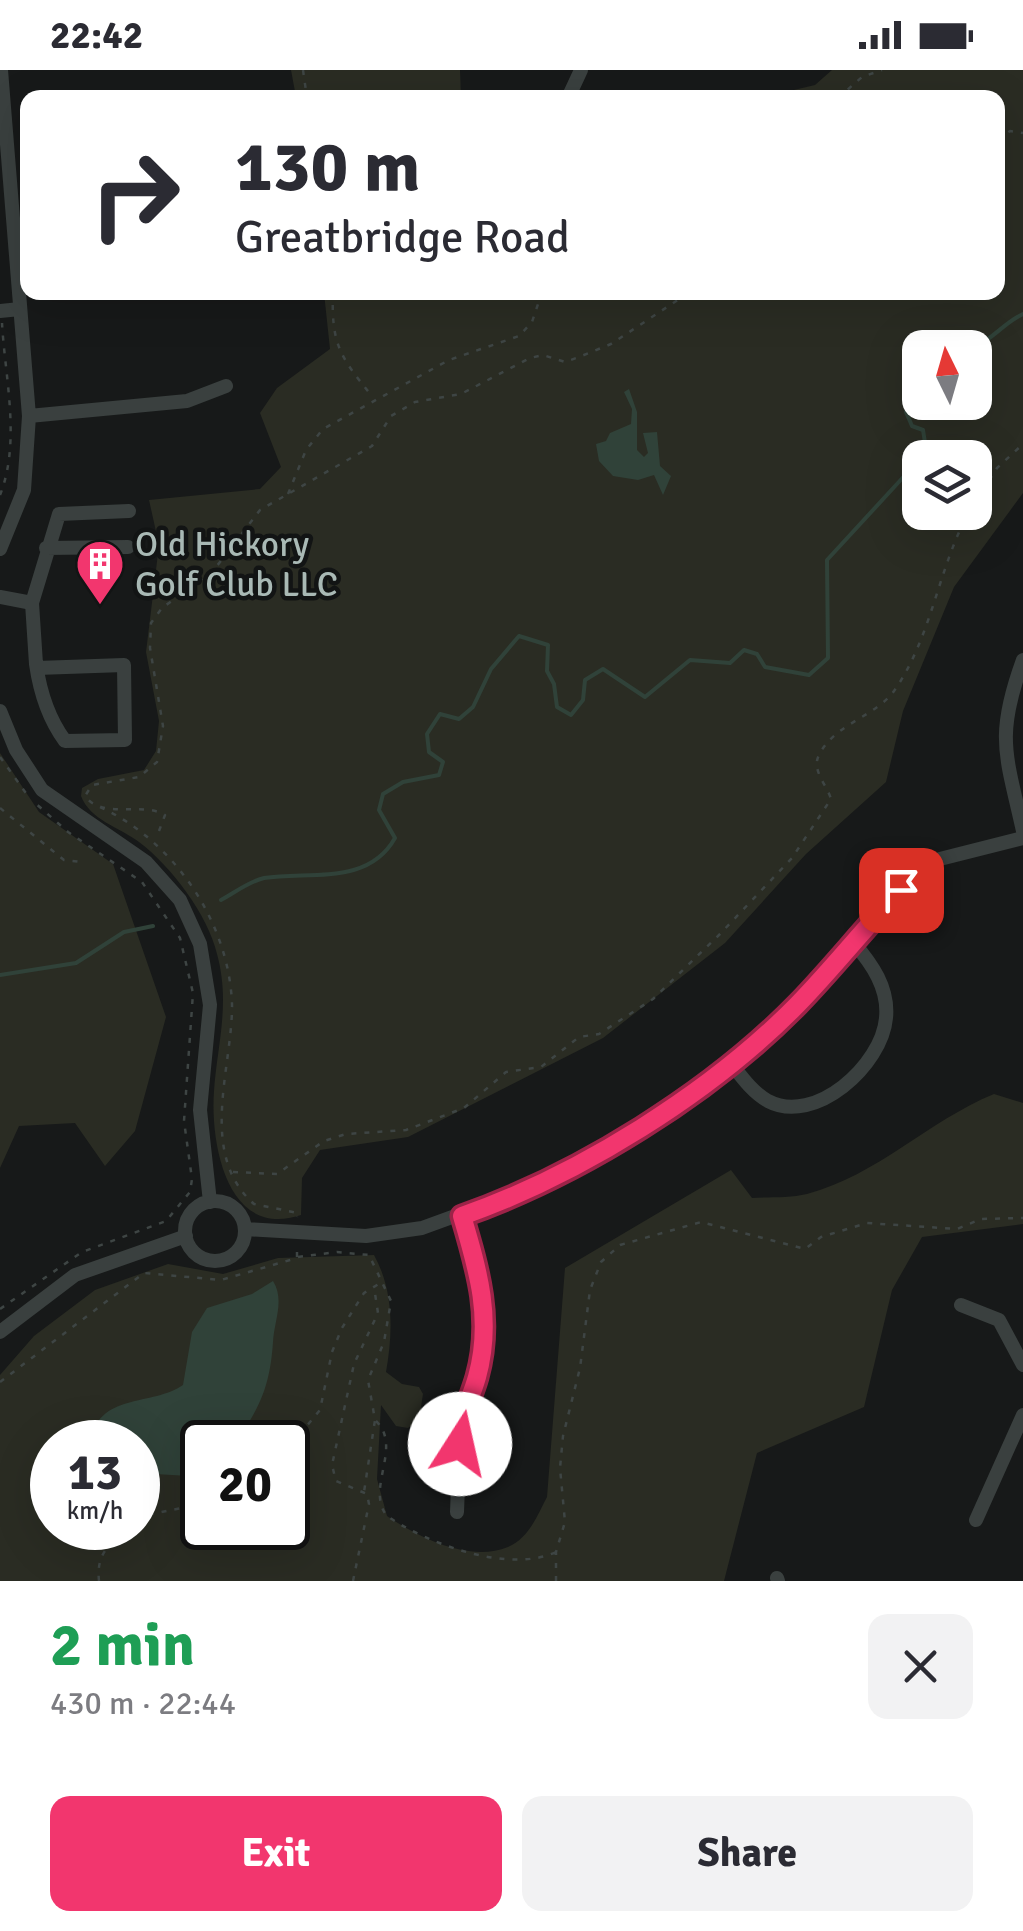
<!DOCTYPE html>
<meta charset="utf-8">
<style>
:root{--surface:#fff;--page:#f2f2f3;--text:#2b2b33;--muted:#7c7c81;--accent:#f2366e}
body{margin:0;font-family:Signika,sans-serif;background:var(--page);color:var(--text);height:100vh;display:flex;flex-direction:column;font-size:38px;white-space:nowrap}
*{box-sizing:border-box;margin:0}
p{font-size:32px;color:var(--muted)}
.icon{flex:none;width:55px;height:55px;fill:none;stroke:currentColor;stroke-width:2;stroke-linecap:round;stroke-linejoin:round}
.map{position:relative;height:1511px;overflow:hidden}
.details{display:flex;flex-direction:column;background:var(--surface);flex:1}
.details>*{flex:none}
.hud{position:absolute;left:20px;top:20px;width:985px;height:210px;border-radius:20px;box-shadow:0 10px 40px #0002;background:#fff;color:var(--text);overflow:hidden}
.needle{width:65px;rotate:355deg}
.buttons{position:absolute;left:902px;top:260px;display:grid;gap:20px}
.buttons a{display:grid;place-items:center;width:90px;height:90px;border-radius:20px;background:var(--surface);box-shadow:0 10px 40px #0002;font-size:50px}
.speed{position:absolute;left:30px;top:1350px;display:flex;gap:20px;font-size:50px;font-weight:700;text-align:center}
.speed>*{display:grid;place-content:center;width:130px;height:130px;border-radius:50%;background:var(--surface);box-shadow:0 10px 40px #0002;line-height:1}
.speed small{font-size:25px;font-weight:400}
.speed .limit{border:5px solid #111;border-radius:15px;background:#fff;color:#111}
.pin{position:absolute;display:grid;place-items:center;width:85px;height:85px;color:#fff;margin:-42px;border-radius:20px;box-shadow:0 5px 15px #0006}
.me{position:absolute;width:110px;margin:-55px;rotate:10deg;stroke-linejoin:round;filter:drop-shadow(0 0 8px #0008)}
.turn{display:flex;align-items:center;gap:35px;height:210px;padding:0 50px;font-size:45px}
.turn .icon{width:130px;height:130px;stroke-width:2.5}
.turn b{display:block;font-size:70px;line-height:85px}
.round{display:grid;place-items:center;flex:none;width:105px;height:105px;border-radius:20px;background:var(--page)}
.summary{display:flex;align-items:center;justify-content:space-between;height:170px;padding:0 50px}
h1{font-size:60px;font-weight:700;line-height:75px;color:#1e9e55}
.cta{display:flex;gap:20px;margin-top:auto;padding:20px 50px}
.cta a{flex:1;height:115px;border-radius:20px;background:var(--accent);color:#fff;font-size:40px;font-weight:700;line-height:115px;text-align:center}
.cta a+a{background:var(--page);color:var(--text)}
.status{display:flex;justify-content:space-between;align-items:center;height:70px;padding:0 50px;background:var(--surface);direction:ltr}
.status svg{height:28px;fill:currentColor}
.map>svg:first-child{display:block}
</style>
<div class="status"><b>22:42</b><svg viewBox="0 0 49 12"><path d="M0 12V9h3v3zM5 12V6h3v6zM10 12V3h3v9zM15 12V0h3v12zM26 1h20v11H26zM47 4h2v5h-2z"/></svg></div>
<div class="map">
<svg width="1023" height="1511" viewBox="0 0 1023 1511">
<rect width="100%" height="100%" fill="#171919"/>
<path fill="#2a2c23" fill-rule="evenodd" d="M291,0H460L461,27H296Z
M832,0H1023V423L954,517L903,641L886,712L806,784L725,873L603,968L408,1067L320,1080L302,1108L301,1145C228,1170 210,1075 214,1021C216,991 223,961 223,930C223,915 221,898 217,884C208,845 171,796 139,772C119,757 90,750 81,726L82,718L98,709L144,700L156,681L159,651L146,582L159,475L149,430L260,419L281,397L260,343L277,318L330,279L324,223L998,222V28L764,27L815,15ZM920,278H975V332H920ZM920,388H975V442H920Z
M0,683L39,742L113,794L166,947L135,1061L105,1096L75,1053L19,1056L0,1098Z
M994,1024L1023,1033V1154L922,1167L892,1220L864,1337L757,1383L724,1511H0V1305L34,1266L95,1220L168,1194L223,1204L278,1188L374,1185C394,1221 393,1263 386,1302L402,1314L419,1317L423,1324L419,1350L408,1358L396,1356L381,1335L377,1409L387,1446C418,1467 469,1493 508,1477C529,1468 537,1446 547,1427L565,1198L731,1100L752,1128C770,1127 790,1128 807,1124C878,1105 928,1051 994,1024ZM52,1372H138V1458H52ZM202,1372H288V1458H202Z"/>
<path fill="#304239" d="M629,319L637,342V380L644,387L648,383L643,363L657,362L660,396L671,406L663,425L654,405L638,410L613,406L599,391L596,374L606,371L610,363L631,354L632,339L624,322Z
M273,1211C285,1230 274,1251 273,1272C270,1315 261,1336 236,1372H202V1400L189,1406L138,1403V1372H92C95,1323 154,1336 183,1315L192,1262L207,1238L252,1224Z"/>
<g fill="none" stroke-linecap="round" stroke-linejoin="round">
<path stroke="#304239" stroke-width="4" d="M972,278C993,270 1003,253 1023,244
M920,313L912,319L906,342L912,356L923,360L926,379L921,388
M221,830C234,823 250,811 264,808C310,801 368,816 395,768L379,740L383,724L403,712L439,705L443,692L429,682L427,664L440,644L459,649L473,637L491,599L519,566L548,575L547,601L554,614L557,637L571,645L583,630L585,610L603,599L645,627L690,590L730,593L744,580L757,584L765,597L809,605L828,588L827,490L920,389
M0,905L76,893L124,862L153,856"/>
<path stroke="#3e4544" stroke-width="2.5" stroke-dasharray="5 8" stroke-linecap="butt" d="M303,0L307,28
M838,28L862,7L882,0
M998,70L1010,61L1023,63
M333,222C331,274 340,287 372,326
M288,424L306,380L323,359L449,290L519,266L532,252L542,222
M0,425C21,372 5,308 2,253
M975,432L997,398L1023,374
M0,687L28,726
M100,737C174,771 229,852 232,934C233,996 197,1084 254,1134L298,1143L297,1147
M0,738L64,790L83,792
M159,761L165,745C142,731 102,750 85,726L92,715L139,707L157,692L163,656L150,578L151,553L162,538L213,501L260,440L372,376L391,346L415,332L461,324L530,288L543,285L565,292L579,287L611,274L690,222
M233,1102L277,1104L324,1071L346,1064L406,1060L464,1038L506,1002L541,997L579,967L599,964L653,929L720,864L792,788L831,729C827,715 811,700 819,685C834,654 875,647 894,621C932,567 938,498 969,442
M298,1187L337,1182L369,1185L391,1231L384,1272L368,1310L375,1350L364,1422
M0,1239L82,1182L166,1151L190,1122L192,1109L184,1051L193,923L180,868L142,812L68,762L34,732
M0,1312L144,1203L221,1210L297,1188V1175
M376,1351C403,1377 365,1419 387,1446C428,1474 509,1504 556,1482
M288,1401L296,1387L300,1364L320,1340L332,1282L342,1258L364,1223L382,1212
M288,1432V1447
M138,1452L151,1444L202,1434
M99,1511C96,1484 109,1474 129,1458
M353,1511L369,1434L367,1424L336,1411L332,1395L354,1294L378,1243L374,1217
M556,1511V1482L565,1452L560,1398L563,1366L580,1298L590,1220L601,1192L620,1175L701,1152L805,1179L821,1167L867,1153L957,1159L981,1149L1023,1148"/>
<path stroke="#3a403f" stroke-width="14" d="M568,28L581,0
M0,241L20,239
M29,346L187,331L226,316
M46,478L128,477
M0,479L24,420L29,346L1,0
M0,527L32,533L59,444L129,441
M32,533L36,594C40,622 48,648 65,671L125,670L124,595L37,598
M1023,590C995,667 1006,684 1023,761
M0,641L16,680L42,720L146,792L180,830L200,874L210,935L200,1040L210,1132
M730,992C741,1006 752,1022 768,1031C815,1056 882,995 886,948C889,918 872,894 853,872
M185 1161a30 30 0 1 1 60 0a30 30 0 1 1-60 0Z
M245,1159L366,1166L422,1158L526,1120L596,1084L730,992L796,936L928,792L1023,768
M961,1235L999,1250L1023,1295
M0,1262L75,1205L186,1166
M457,1442L461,1340L477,1306L485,1239L484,1219L462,1146
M976,1450L1023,1345
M777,1508L778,1511"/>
</g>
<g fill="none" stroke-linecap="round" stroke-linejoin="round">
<g stroke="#9d2348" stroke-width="25">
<path id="route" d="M460,1374C461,1341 469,1335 477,1307C493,1250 478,1200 462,1146C579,1105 711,1023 798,934C834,897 866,856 901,820"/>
</g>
<use href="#route" stroke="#f2366e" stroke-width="18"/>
</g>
<defs>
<g id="building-pin" transform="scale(2.5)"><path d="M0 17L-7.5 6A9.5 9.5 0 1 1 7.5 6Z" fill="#f2366e" stroke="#121414"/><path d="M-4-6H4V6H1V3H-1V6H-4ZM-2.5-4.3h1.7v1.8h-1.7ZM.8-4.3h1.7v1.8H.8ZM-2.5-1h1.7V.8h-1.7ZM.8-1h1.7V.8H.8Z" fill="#fff"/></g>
</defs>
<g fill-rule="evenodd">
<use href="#building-pin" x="100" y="494"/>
</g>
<g text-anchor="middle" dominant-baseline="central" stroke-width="9" stroke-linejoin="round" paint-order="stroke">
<g font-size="35" fill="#a9b9b5" stroke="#121414" text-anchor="start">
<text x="135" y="474">Old Hickory<tspan x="135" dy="40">Golf Club LLC</tspan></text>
</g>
</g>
</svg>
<div class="buttons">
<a><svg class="needle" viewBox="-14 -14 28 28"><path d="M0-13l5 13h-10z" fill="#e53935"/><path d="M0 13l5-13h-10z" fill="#7c7c81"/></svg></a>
<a><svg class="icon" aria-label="layers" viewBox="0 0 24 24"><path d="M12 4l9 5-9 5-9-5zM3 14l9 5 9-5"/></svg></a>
</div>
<div class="speed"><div>13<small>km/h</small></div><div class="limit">20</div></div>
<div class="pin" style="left:901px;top:820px;background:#d93025"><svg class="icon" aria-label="arrive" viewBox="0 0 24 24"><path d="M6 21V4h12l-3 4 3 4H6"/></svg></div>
<svg class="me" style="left:460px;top:1374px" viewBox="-20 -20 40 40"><circle r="19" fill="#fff"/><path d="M0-13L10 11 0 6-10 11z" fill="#f2366e"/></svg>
<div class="hud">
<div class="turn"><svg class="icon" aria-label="right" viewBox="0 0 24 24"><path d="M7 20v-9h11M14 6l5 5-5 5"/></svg><div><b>130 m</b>Greatbridge Road</div></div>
</div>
</div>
<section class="details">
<div class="summary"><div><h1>2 min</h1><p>430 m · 22:44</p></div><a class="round"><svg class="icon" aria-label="close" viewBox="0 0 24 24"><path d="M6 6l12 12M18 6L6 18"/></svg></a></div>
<div class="cta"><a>Exit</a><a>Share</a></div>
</section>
